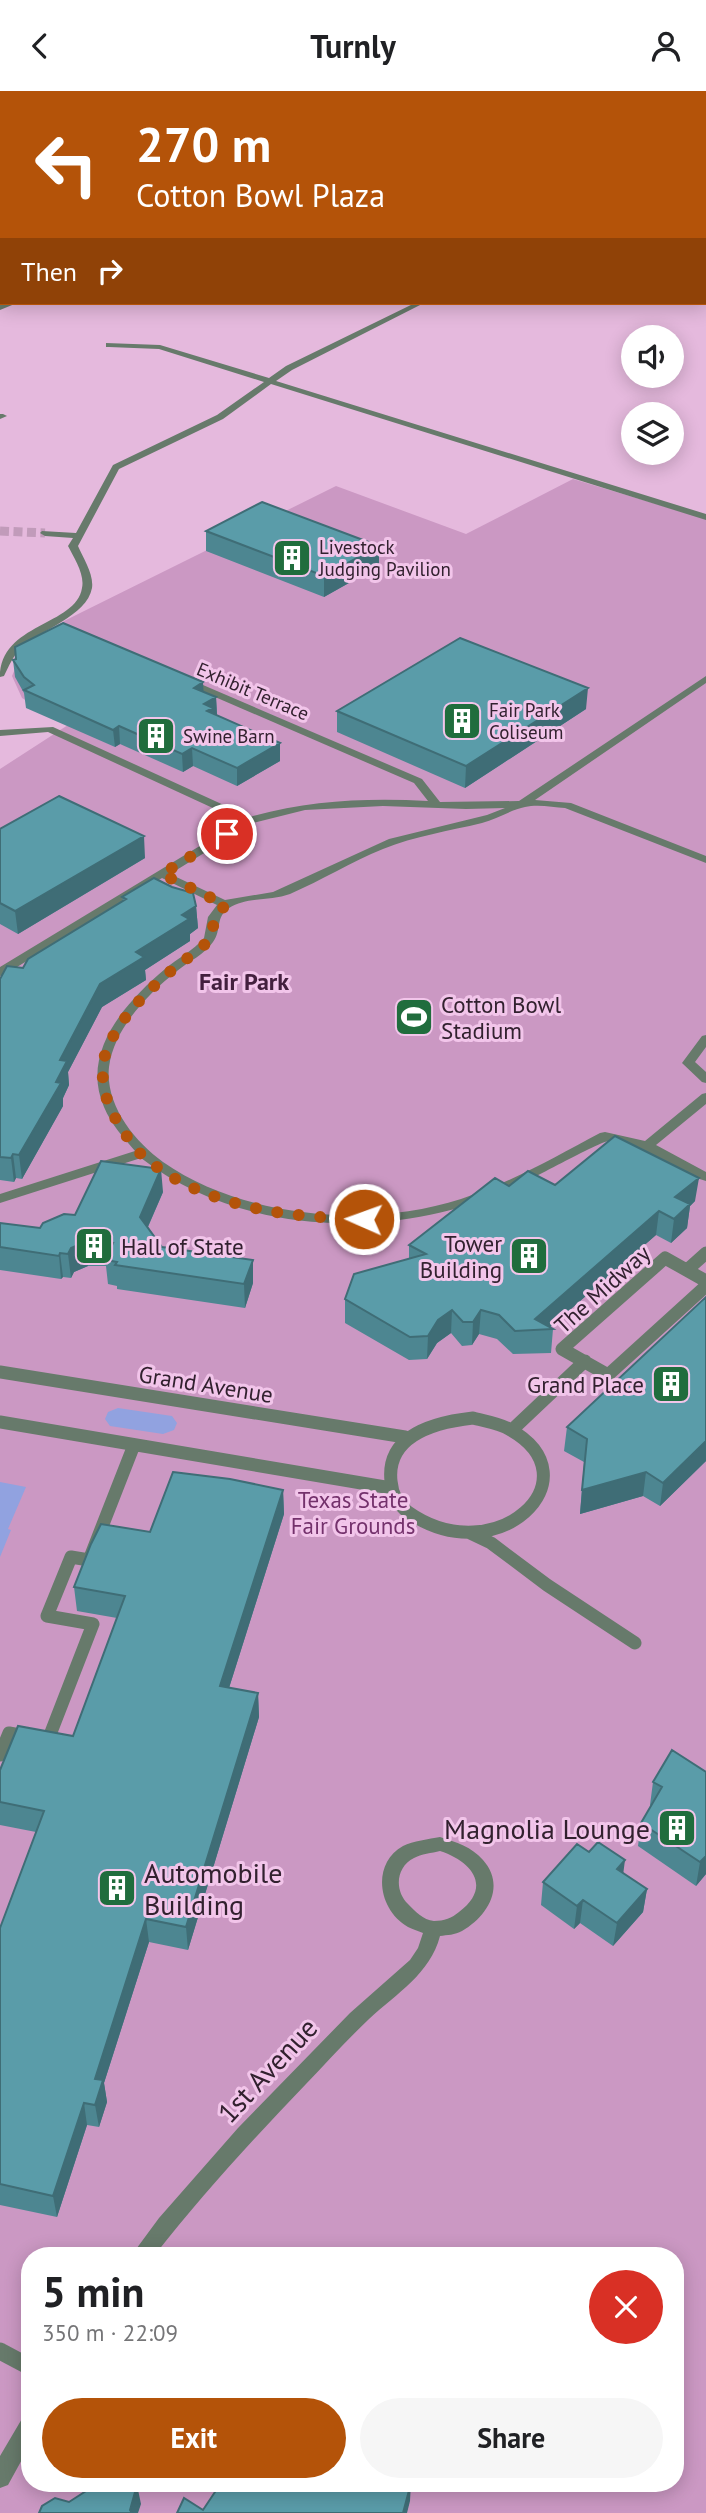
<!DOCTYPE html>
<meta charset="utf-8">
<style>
:root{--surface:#fff;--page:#f6f6f6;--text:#202124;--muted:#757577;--accent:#b45309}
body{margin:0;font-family:"PT Sans",sans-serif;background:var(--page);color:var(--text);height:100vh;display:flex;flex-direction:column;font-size:26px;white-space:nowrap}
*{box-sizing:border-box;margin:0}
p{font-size:23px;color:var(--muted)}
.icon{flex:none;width:38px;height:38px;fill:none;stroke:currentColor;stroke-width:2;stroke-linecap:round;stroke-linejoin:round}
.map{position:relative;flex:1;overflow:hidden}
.details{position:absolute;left:21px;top:2156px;width:663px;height:245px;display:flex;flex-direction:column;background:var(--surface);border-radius:28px;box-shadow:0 4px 18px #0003}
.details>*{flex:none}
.top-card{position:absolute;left:0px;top:0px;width:707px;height:214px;box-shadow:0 4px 18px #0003;background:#b45309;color:#fff;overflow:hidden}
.buttons{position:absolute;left:621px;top:234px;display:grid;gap:14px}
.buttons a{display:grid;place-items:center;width:63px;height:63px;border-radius:50%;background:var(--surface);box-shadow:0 4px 18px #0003;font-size:35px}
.pin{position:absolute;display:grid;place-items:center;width:60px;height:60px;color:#fff;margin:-30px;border:4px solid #fff;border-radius:50%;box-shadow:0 2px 7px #0007}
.me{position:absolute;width:77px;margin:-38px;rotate:272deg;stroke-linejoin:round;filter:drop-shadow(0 0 5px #0008)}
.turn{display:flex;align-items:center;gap:24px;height:147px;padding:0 21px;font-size:32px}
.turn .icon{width:91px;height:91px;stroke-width:2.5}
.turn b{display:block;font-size:49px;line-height:60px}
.then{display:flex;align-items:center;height:66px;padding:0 21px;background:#0003;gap:14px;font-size:26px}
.round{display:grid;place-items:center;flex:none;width:74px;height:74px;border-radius:37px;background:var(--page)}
.overview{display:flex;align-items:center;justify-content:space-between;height:119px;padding:0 21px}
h1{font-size:42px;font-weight:600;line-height:52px}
.cta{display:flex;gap:14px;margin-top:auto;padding:14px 21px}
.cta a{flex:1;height:80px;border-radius:42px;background:var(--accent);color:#fff;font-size:28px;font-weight:600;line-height:80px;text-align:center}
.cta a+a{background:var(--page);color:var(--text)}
header{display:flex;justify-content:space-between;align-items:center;height:91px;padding:0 21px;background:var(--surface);font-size:32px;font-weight:600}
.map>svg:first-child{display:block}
</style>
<header><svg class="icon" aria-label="back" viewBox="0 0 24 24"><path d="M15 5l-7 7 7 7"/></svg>Turnly<svg class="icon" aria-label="person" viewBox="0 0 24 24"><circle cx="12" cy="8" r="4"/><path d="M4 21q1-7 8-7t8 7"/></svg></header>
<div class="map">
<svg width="706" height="2422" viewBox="0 0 706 2422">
<rect width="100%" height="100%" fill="#e5b9dd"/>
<path fill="#cb98c3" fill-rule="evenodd" d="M573,388L706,428V2422H0V678L68,634L22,607L12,585L22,561L64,530L336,395L466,443ZM30,2165H676V2392H30Z"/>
<path fill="#91a2e0" d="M118,1317L172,1325L177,1332L174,1339L163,1343L110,1335L105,1328L108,1321Z
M0,1391L26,1396L8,1438L11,1439L0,1466Z"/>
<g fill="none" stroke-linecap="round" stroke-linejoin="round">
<path stroke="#c19bba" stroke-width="9" stroke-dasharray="9 4.5" stroke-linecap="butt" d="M0,440L45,442"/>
<path stroke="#677a6b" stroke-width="13" d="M687,1179L706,1162
M706,1190L665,1167L562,1258L608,1284L706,1195
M0,1281L405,1346
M473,1327C484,1330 498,1332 509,1338C598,1387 496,1483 408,1421C398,1414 392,1402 391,1390C386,1343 437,1331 473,1327Z
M0,1331L391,1397
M512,1339L585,1270
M470,1442L491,1452L547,1494L635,1552
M0,1664L9,1642L48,1649L93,1533L47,1525L71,1466L89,1469L134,1354"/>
<path stroke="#677a6b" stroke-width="17" d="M0,2260L30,2276"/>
<path fill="#677a6b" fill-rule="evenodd" d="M0,22H2V26H0Z
M705,27H706V31H705Z
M705,76H706V80H705Z
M0,115H2V119H0Z
M705,121H706V126H705Z
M0,165H2L0,170Z
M705,180H706V185H705Z
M0,182H2V186H0Z
M7,212H17L0,219V214Z
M415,212H424L292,279L276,290L706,423V429L271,293L223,328L119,378L78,455C83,467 94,483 92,497C87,525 40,539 21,557C13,565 9,575 4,585L0,586C0,532 76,535 82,497C85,483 74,467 68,455L73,447L45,445L40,442L42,440L76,442L113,374L217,324L264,291L159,258L109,256H106V252L160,254L269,287L286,275Z
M0,323H3L7,325L0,328Z
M706,585V592L535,709L571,712L706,765V772L565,717C553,716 537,713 525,716C513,718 497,728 482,732C449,740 415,745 383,758C351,771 322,789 290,803C271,810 246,806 229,817C215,826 222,839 213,851C204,864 189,870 177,880C148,903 114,937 109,976C105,1014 134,1050 163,1071C243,1127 368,1138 461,1108C510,1092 555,1066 600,1042L605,1041L645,1050L702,1003L706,1002V1013L656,1054L706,1081V1090C672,1081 646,1051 609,1050C600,1050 525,1092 509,1099C394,1149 243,1146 141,1067L0,1112V1103L135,1060C123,1046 111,1033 104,1016C80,961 126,911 165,878C178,867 193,860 204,847L208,826L217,814L162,787L4,884L0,885V876L241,730L48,641L0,645V639L53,636L250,726C309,709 367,707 428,710L414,692L185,593V589L189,588L422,688L440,711L519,710ZM383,715L466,718L505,717L487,724L389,748L273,801L225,809L170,783L253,732L305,719Z
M706,944V956L695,971L706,981V992L702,991L682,972L702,945Z
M440,1746C456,1751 472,1756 483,1769C506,1795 488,1825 462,1840C455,1844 447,1844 440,1845C430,1883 397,1902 369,1928C347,1949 327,1971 306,1993C253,2048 201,2105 154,2165H131L159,2127L238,2037L350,1922L410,1869L418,1857L423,1842C418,1840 412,1838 408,1836C378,1819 371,1773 403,1755C413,1750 429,1748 440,1746ZM440,1760C473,1771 492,1796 459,1821C452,1827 444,1830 434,1830C423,1829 415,1820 408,1813C394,1799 396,1776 414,1767C421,1763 432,1762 440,1760Z
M30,2323V2354L8,2394L0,2397V2365L23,2326Z"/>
<path fill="#395540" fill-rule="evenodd" d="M0,66H2V70H0Z
M705,185H706V189H705Z
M705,198H706V202H705Z"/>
</g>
<path fill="#4d8691" d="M206,440L379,455V475L324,506L206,460Z
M13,569L204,601L216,606L217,624L280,670L237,695L193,675L183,681L120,653L115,656L26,617L24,602L15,586Z
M586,618L465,697L337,641V620Z
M0,738L145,767L18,843L0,833Z
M122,806L196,815L198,837L190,843V850L145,879L146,889L102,916L68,981L69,994L63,1007V1015L22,1088L16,1087L14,1091L0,1089V888L23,877L123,810Z
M555,1094L695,1110L690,1115L687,1137L671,1152L656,1144L550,1236L553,1238L551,1262L513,1263L497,1248L479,1243L472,1254L462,1255L451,1242L437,1252L427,1268L409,1269L345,1232V1208L409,1168V1154L509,1095Z
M163,1101L148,1136L162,1156L253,1169V1192L245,1217L117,1198V1195L108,1193L106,1175H88L74,1181L71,1187L63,1186L61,1188L0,1179V1132L40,1137L75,1124Z
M706,1206V1370L660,1415L643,1405L580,1423L584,1371L564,1360L567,1336Z
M283,1399L284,1423L229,1597L258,1602L259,1626L188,1859L149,1851L104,1992L107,2011L99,2036L87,2034L57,2126L0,2114V1837L36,1741L0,1734V1679L73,1645L117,1527L77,1520L74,1496L150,1441Z
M706,1681V1783L696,1795L638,1755L641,1732L651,1715L650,1714L653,1691Z
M589,1761L623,1782L647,1798L643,1821L613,1855L580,1832L574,1838L541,1814L543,1791Z"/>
<path fill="#3f6d76" d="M379,455V475L324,506V485Z
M203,591L204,609L194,597Z
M588,597L586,618L465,697L466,675Z
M216,606L217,624L214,634L204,613Z
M119,635L120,653L115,656L113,639Z
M280,652V670L237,695V677Z
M192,657L193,675L183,681L182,663Z
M144,745L145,767L18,843L15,820Z
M196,815L198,837L190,843V850L145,879L146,889L102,916L68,981L69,994L63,1007V1015L22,1088L19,1064L56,991L60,969L100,893L136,861L182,824Z
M13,1063L16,1087L14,1091L11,1067Z
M161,1078L163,1101L142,1149L140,1126Z
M699,1087L695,1110L690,1115L687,1137L671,1152L674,1128L675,1106Z
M659,1120L656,1144L548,1238L535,1228Z
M85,1151L88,1175L74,1181L71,1187L68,1163L71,1157Z
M60,1162L63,1186L61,1188L59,1165Z
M253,1169V1192L245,1217L244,1193Z
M452,1219L451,1242L437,1252L427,1268L428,1245L438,1229Z
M481,1219L479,1243L472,1254L473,1231Z
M706,1350V1370L660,1415L663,1392Z
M646,1381L643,1405L580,1423L582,1399Z
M283,1399L284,1423L222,1619L220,1595Z
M258,1602L259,1626L188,1859L186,1836Z
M706,1765V1783L696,1795L700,1771Z
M625,1769L622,1792L617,1778Z
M647,1798L643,1821L613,1855L617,1832Z
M583,1809L580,1832L574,1838L577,1815Z
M146,1828L149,1851L104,1992L107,2011L99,2036L95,2014V1988Z
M84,2012L87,2034L57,2126L53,2105Z
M411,2392L410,2410L407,2422H403Z
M137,2394L141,2413L138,2422H131L130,2419Z"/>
<path fill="#5a9ca9" stroke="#3f6d76" stroke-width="2" d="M262,411L379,455L324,485L206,440Z
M63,532L203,591L194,597L216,606L204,613L213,617L207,620L280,652L237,677L192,657L182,663L119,635L113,639L24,599L34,594L24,586L13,569L16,568L15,556Z
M460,547L588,597L466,675L337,620Z
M59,705L144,745L15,820L0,812V738Z
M154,787L172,796L193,802L196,815L182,824L189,828L136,861L144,866L100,893L60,969L67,970L56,991L61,992L19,1064L13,1063L11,1067L0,1066V888L7,875L23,877L28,868L126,808L122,806Z
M615,1045L699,1087L675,1106L690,1113L674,1128L659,1120L535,1228L553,1238L515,1240L499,1224L481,1219L473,1231H463L452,1219L438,1229L428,1245L410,1246L345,1208L354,1183L426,1163L409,1154L495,1087L509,1095L528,1080L555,1094Z
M101,1070L161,1078L140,1126L162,1156L253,1169L244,1193L115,1174L117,1171L106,1169L113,1152L85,1151L71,1157L68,1163L60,1162L59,1165L0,1156V1132L40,1137L43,1132L64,1123L75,1124Z
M706,1206V1350L663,1392L646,1381L582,1399L587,1348L567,1336Z
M173,1381L230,1388L283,1399L220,1595L258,1602L186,1836L146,1828L95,1988L103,1989L95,2014L84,2012L53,2105L0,2093V1837L44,1720L0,1711V1679L18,1635L73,1645L125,1505L74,1496L91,1453L101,1433L150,1441Z
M672,1659L706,1681V1765L700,1771L641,1732L662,1696L653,1691Z
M598,1751L625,1769L617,1778L647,1798L617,1832L583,1809L577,1815L543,1791L577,1753L589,1761Z
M105,2392H132L137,2394L130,2419L132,2422H39L42,2415L55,2407L69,2411L97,2393L99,2397Z
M221,2392H411L403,2422H177L184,2407L203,2419Z"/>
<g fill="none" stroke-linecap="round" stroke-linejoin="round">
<path stroke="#b45309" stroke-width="12" stroke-dasharray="0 21.6" d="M227,743L162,783L226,814C205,832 219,837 208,850C198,861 182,870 171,880C146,901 120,927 107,958C98,981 104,1009 117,1030C124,1041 132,1055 142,1064C200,1116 290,1127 364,1128"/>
</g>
<defs>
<g id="building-square" transform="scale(2.0125)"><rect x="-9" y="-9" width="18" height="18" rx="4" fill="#206d3d" stroke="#f2c5ea"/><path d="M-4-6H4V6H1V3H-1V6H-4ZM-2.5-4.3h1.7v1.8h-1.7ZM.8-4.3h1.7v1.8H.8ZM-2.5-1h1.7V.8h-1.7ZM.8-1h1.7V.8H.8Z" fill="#fff"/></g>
<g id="stadium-square" transform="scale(2.0125)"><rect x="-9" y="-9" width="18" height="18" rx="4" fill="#206d3d" stroke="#f2c5ea"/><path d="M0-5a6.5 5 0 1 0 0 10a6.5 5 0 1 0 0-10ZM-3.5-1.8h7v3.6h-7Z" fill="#fff"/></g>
</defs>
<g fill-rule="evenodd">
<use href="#building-square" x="292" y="467"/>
<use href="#building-square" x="462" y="630"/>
<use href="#building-square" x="156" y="645"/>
<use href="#stadium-square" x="414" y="926"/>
<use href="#building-square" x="94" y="1155"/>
<use href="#building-square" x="529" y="1165"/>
<use href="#building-square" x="671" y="1293"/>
<use href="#building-square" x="677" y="1737"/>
<use href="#building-square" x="117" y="1797"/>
</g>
<g text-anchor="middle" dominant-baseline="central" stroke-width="6" stroke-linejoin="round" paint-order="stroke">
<g font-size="19" fill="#32212f" stroke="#f2c5ea" text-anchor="start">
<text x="319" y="456">Livestock<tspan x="319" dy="22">Judging Pavilion</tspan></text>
<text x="489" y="619">Fair Park<tspan x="489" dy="22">Coliseum</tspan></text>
<text x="183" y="645">Swine Barn</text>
</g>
<g font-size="19" fill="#32212f" stroke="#f2c5ea">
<text transform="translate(253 600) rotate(23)">Exhibit Terrace</text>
</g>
<g font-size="23" fill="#32212f" stroke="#f2c5ea" text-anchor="start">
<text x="441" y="913">Cotton Bowl<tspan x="441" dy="26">Stadium</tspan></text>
<text x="502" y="1152" text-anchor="end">Tower<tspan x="502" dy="26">Building</tspan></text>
<text x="121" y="1155">Hall of State</text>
<text x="644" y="1293" text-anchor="end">Grand Place</text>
</g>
<g font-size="23" fill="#32212f" stroke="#f2c5ea">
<text transform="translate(602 1198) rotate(-42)">The Midway</text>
<text transform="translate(206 1293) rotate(9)">Grand Avenue</text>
</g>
<g font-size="23" fill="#74316c" stroke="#f2c5ea">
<text x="353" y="1408">Texas State<tspan x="353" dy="26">Fair Grounds</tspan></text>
</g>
<g font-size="24" font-weight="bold" fill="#43203e" stroke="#f2c5ea">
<text x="244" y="890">Fair Park</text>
</g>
<g font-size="28" fill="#32212f" stroke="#f2c5ea" text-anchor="end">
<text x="650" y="1737">Magnolia Lounge</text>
<text x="144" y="1781" text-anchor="start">Automobile<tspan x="144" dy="32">Building</tspan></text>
</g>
<g font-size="28" fill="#32212f" stroke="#f2c5ea">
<text transform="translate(267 1979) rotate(-47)">1st Avenue</text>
</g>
</g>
</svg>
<div class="buttons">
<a><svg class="icon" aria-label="sound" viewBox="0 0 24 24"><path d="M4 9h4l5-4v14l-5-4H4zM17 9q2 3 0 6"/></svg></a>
<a><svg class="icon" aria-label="layers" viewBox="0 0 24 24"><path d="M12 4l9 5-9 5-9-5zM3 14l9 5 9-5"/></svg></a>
</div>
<div class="pin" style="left:227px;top:743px;background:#d93025"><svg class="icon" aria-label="arrive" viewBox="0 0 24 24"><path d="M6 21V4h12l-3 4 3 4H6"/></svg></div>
<svg class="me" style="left:364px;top:1128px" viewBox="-20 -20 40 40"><circle r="17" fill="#b45309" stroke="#fff" stroke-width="3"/><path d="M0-11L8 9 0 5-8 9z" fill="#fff"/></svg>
<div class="top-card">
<div class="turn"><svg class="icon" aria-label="left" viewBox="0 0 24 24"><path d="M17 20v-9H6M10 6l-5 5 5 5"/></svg><div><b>270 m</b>Cotton Bowl Plaza</div></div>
<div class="then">Then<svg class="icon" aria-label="right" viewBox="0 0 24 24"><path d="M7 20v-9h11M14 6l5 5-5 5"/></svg></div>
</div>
<section class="details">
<div class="overview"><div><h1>5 min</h1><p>350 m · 22:09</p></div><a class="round" style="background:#d93025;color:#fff"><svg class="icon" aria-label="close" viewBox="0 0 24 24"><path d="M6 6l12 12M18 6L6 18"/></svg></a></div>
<div class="cta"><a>Exit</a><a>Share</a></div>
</section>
</div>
